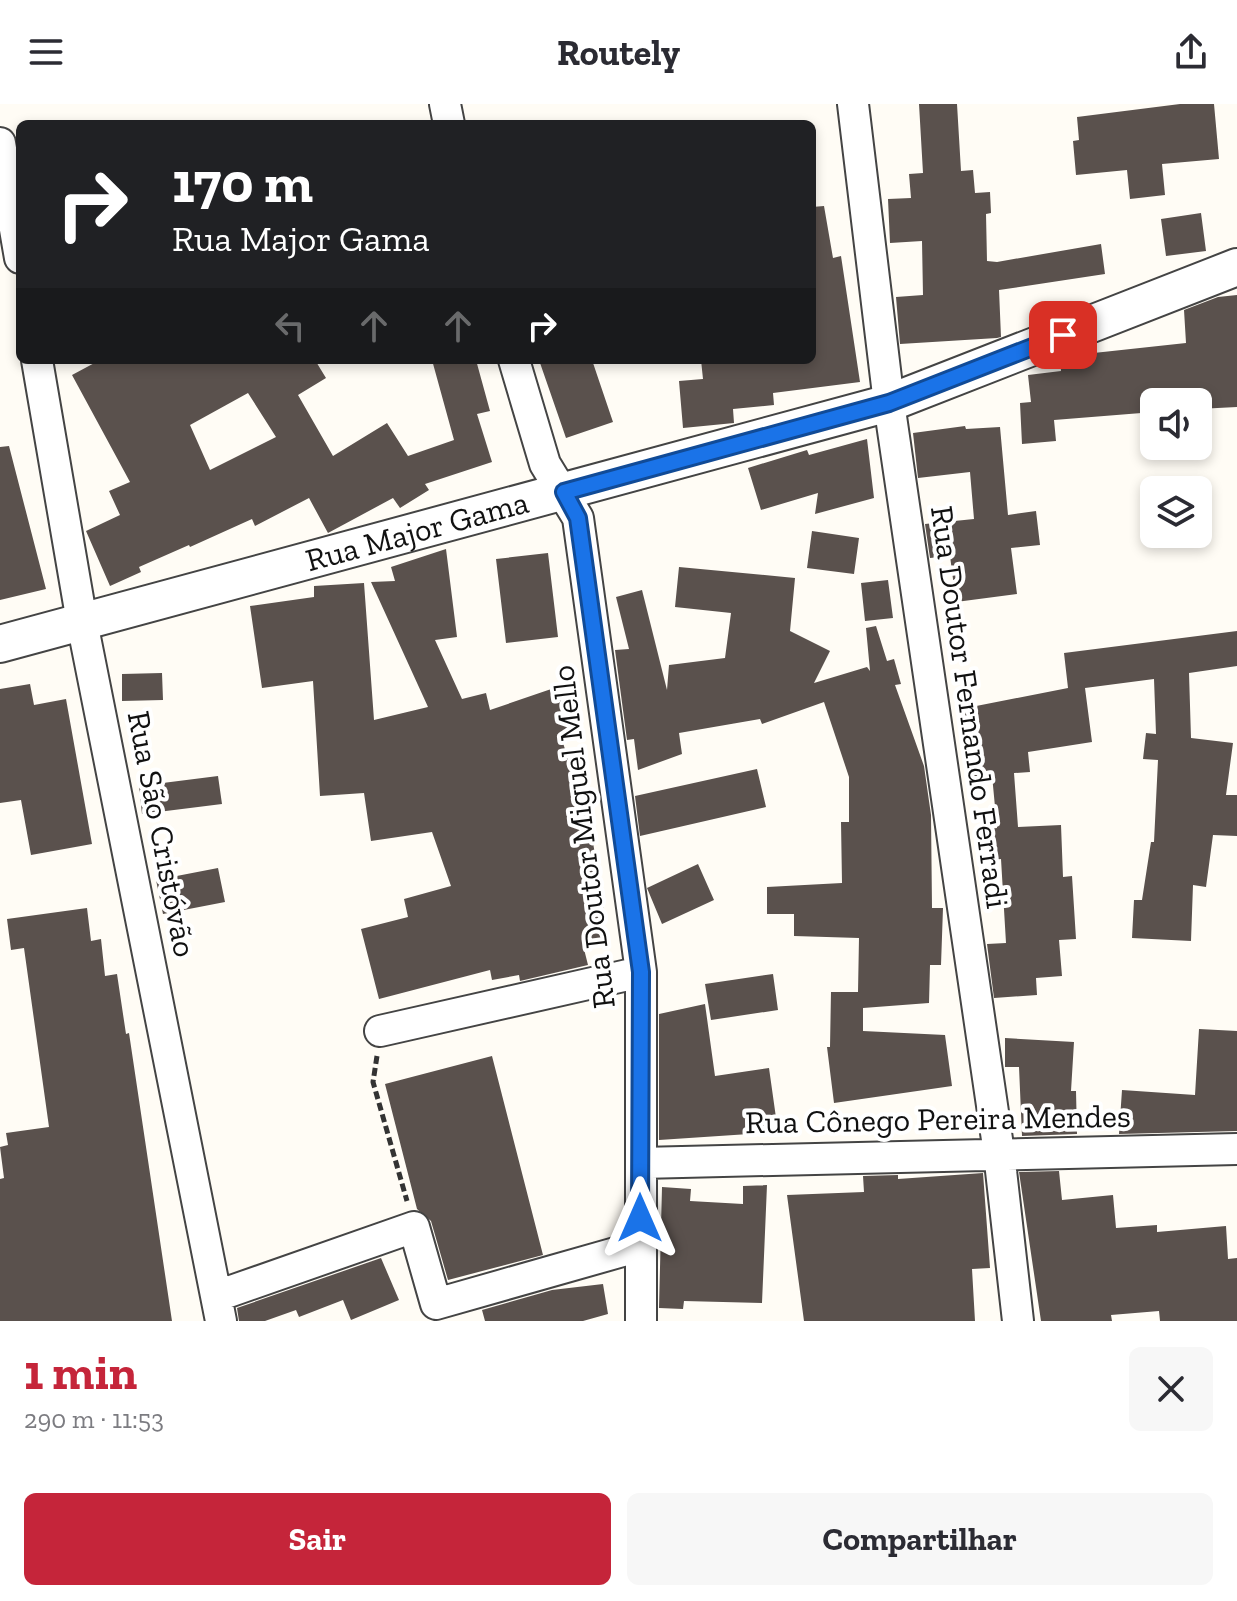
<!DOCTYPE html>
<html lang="pt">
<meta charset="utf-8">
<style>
:root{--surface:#fff;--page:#f7f7f7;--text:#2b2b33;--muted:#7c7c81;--accent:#c5253a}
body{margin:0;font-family:"Zilla Slab",serif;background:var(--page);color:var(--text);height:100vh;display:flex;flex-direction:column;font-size:30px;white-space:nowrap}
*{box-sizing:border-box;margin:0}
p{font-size:26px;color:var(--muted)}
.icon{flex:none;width:44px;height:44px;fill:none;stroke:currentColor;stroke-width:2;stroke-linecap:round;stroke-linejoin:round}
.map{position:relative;height:1217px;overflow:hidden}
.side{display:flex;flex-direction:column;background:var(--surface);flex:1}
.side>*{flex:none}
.top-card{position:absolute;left:16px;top:16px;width:800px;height:244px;border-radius:12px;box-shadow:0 4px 12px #0003;background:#202124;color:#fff;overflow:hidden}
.controls{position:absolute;left:1140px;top:284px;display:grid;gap:16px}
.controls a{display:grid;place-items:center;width:72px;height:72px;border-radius:12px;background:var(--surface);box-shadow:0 4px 12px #0003;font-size:40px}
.pin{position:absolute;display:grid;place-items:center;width:68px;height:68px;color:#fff;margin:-34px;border-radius:16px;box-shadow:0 4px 12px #0006}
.me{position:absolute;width:88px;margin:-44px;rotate:0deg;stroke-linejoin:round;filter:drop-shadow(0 0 6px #0008)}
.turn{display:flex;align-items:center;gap:28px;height:168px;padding:0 24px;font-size:36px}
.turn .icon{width:104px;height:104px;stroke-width:2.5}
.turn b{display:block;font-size:56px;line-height:68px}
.lanes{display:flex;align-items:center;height:76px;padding:0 24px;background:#0003;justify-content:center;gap:40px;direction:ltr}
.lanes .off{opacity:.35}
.round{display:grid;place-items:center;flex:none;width:84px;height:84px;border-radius:12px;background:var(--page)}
.head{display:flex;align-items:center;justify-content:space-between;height:136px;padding:0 24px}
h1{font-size:48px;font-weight:800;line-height:60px;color:var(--accent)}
.action{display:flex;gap:16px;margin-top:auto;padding:16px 24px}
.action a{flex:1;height:92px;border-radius:12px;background:var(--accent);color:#fff;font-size:32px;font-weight:800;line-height:92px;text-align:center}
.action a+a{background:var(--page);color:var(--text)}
header{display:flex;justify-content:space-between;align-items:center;height:104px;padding:0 24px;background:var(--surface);font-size:36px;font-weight:800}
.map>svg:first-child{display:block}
</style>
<header><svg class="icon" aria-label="menu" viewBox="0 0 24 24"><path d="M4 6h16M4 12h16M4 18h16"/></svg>Routely<svg class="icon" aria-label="share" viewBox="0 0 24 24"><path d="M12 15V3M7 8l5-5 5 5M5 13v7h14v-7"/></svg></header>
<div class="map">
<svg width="1237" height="1217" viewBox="0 0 1237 1217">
<rect width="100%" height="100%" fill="#fffcf5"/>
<path fill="#5a514d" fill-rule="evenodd" d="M919,0H957L961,67L973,66L975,89L990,88L991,109L986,110L987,157L997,158L1101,140L1105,170L999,186L1001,233L997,234L900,240L896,193L923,191L922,137L890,139L888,95L911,94L909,70L923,69Z
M1180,0H1214L1219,55L1162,60L1165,91L1130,95L1127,66L1076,71L1073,37L1079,36L1077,13Z
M824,102L833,154L841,152L860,278L773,289L774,301L733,305L734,319L683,324L679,277L703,275L701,256H812V103Z
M1201,109L1206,147L1166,152L1161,115Z
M1237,191V303L1198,305V298H1154V308L1054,316L1056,337L1022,340L1020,299L1031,298L1028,271L1061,267L1060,255L1066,252L1186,239L1184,206L1218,193Z
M100,256H315L326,274L298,291L333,352L387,319L408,352L454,336L432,256H476L490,307L477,310L492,358L425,380L429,386L400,404L393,394L328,429L309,394L255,422L252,415L190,443L189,441L139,463L141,468L110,482L86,427L120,411L109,387L130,378L72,271ZM248,289L276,333L210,366L190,321Z
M539,256H592L613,318L566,334Z
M965,322L966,325L1000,323L1008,411L1036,407L1040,441L1011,444L1017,490L956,498L950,452L930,454L925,420L974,415L970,368L918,374L913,329Z
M867,335L874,394L815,410L818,389L761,406L748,364L807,346L809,351Z
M9,342L46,485L0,496V343Z
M812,427L859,434L854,470L807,464Z
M446,445L457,533L435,536L462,595L486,589L490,606L560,582L574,625L560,629L572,668H569L591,727L604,803L598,805L607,838L584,845L588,861L520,877L519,871L492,876L490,866L379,895L361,825L408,813L404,795L451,782L432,728L371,737L364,689L320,692L313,577L262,584L250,502L314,493V482L364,479L374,616L428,603L371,478L395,477L391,463Z
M548,449L558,533L506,539L496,455Z
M679,463L795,474L790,527L830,547L814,579L867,563L870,567L866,524L876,522L887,557L894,555L901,580L895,581L924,662L931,711L932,804H943L941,861H930L929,899L863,904V927L945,931L952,982L834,999L827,943H830L831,888H858L859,834L794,832V810H767V783L842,779L841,718H849V673L824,598L762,620L760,615L679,629L682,650L638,666L634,635L627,636L615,546L629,545L616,493L642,486L667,586L669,561L725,554L731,509L675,503Z
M888,476L893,514L865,517L861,479Z
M1237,527V562L1189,569L1191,634L1233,639L1226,691H1237V732L1213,731L1206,783L1193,781L1191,837L1132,834L1134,796H1142L1151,738H1154L1158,656L1143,655L1146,629L1156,630L1154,575L1085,584L1092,638L1028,648L1030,668L1014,669L1018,723L1061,721L1063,773L1072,772L1076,835L1059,836L1062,872L1036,874L1037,891L994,894L987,840L1006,839L1001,755L991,756L989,725L997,724L992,671L968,673L961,605L1068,584L1064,549Z
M162,569L163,596L122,597V570Z
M30,580L34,601L66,595L92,740L31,751L21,696L0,699V585Z
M757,665L766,703L640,732L635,692Z
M218,672L222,700L142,710L139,682Z
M698,760L714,796L662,820L647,784Z
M218,764L225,798L163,810L156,776Z
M87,804L91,837L101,835L105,872L117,870L126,930L129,929L172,1217H0V1075L4,1074L0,1043L8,1041L6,1029L49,1023L24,844L11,846L7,815Z
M773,870L778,906L711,916L705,880Z
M705,900L715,972L769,964L778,1028L659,1036V910Z
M1199,925L1237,927V1027L1119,1030L1122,986L1195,991Z
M1005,934L1074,938L1071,987H1076L1077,1030L1022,1032L1019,963H1005Z
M492,952L543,1151L448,1176L431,1117L417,1105L385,980Z
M1059,1067L1062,1096L1113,1091L1116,1124L1157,1121V1128L1226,1122L1228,1155L1237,1154V1217H1160L1159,1207L1111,1211L1112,1217H1041L1019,1068Z
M983,1069L990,1164L972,1165L975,1217H804L787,1091L864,1088L863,1072L898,1071V1075Z
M767,1081L762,1199L684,1197L683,1205L659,1204L662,1083L691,1085L690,1097L743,1100V1082Z
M381,1154L399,1196L351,1216L343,1196L299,1213L296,1206L265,1217H239L237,1204Z
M603,1180L608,1210L583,1217H485L482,1206L552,1186Z"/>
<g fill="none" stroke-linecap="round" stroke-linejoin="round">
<g stroke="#444" stroke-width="34">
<path id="minor" d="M445,0L449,20
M853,0L889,299L999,1049L1018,1217
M0,39L20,154
M37,256L82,518L221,1217
M514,256L545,360L578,414L641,868V1217
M380,927L641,868
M641,1059L1237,1045
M217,1192L414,1123L436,1200L640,1142"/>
</g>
<g stroke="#444" stroke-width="40">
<g id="tertiary">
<path id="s1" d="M0,540L889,299L1237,163"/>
</g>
</g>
<path stroke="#333" stroke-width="5" stroke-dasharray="8 4" stroke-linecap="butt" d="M377,952L373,978L407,1097"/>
<use href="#minor" stroke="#fff" stroke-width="30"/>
<use href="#tertiary" stroke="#fff" stroke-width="36"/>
</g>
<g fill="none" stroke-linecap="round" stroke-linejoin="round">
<g stroke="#114b97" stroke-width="20">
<path id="route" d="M640,1114L641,868L578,414L564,388L889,299L1063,231"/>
</g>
<use href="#route" stroke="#1a73e8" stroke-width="14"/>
</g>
<g text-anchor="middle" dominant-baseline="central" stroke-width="8" stroke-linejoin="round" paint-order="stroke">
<g font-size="32" fill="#111" stroke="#fff">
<text stroke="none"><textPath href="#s1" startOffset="432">Rua Major Gama</textPath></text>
<text transform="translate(970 603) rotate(82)">Rua Doutor Fernando Ferradi</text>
<text transform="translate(162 730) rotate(79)">Rua São Cristóvão</text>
<text transform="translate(583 733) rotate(-97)">Rua Doutor Miguel Mello</text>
<text transform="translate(938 1015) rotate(-1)">Rua Cônego Pereira Mendes</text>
</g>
</g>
</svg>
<div class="controls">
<a><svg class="icon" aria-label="sound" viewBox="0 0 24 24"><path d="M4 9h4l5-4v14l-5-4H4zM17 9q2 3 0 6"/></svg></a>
<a><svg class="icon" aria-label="layers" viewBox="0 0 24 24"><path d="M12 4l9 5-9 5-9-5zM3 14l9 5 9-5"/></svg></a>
</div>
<div class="pin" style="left:1063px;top:231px;background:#d93025"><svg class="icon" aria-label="arrive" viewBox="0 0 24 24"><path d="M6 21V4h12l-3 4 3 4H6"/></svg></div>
<svg class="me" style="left:640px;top:1114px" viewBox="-20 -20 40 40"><path d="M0-17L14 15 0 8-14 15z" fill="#1a73e8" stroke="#fff" stroke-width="4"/></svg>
<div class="top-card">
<div class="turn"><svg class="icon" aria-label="right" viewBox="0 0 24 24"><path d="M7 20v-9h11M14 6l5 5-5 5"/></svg><div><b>170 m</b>Rua Major Gama</div></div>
<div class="lanes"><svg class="icon off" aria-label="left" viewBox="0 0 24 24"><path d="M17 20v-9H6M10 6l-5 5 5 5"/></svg><svg class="icon off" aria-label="ahead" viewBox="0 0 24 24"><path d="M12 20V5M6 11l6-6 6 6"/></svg><svg class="icon off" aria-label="ahead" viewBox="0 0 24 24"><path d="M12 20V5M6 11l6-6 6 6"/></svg><svg class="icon" aria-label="right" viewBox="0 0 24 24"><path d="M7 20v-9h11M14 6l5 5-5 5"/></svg></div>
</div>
</div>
<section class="side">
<div class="head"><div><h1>1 min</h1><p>290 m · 11:53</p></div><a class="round"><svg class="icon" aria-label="close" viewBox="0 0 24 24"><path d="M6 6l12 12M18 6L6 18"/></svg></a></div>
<div class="action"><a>Sair</a><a>Compartilhar</a></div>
</section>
